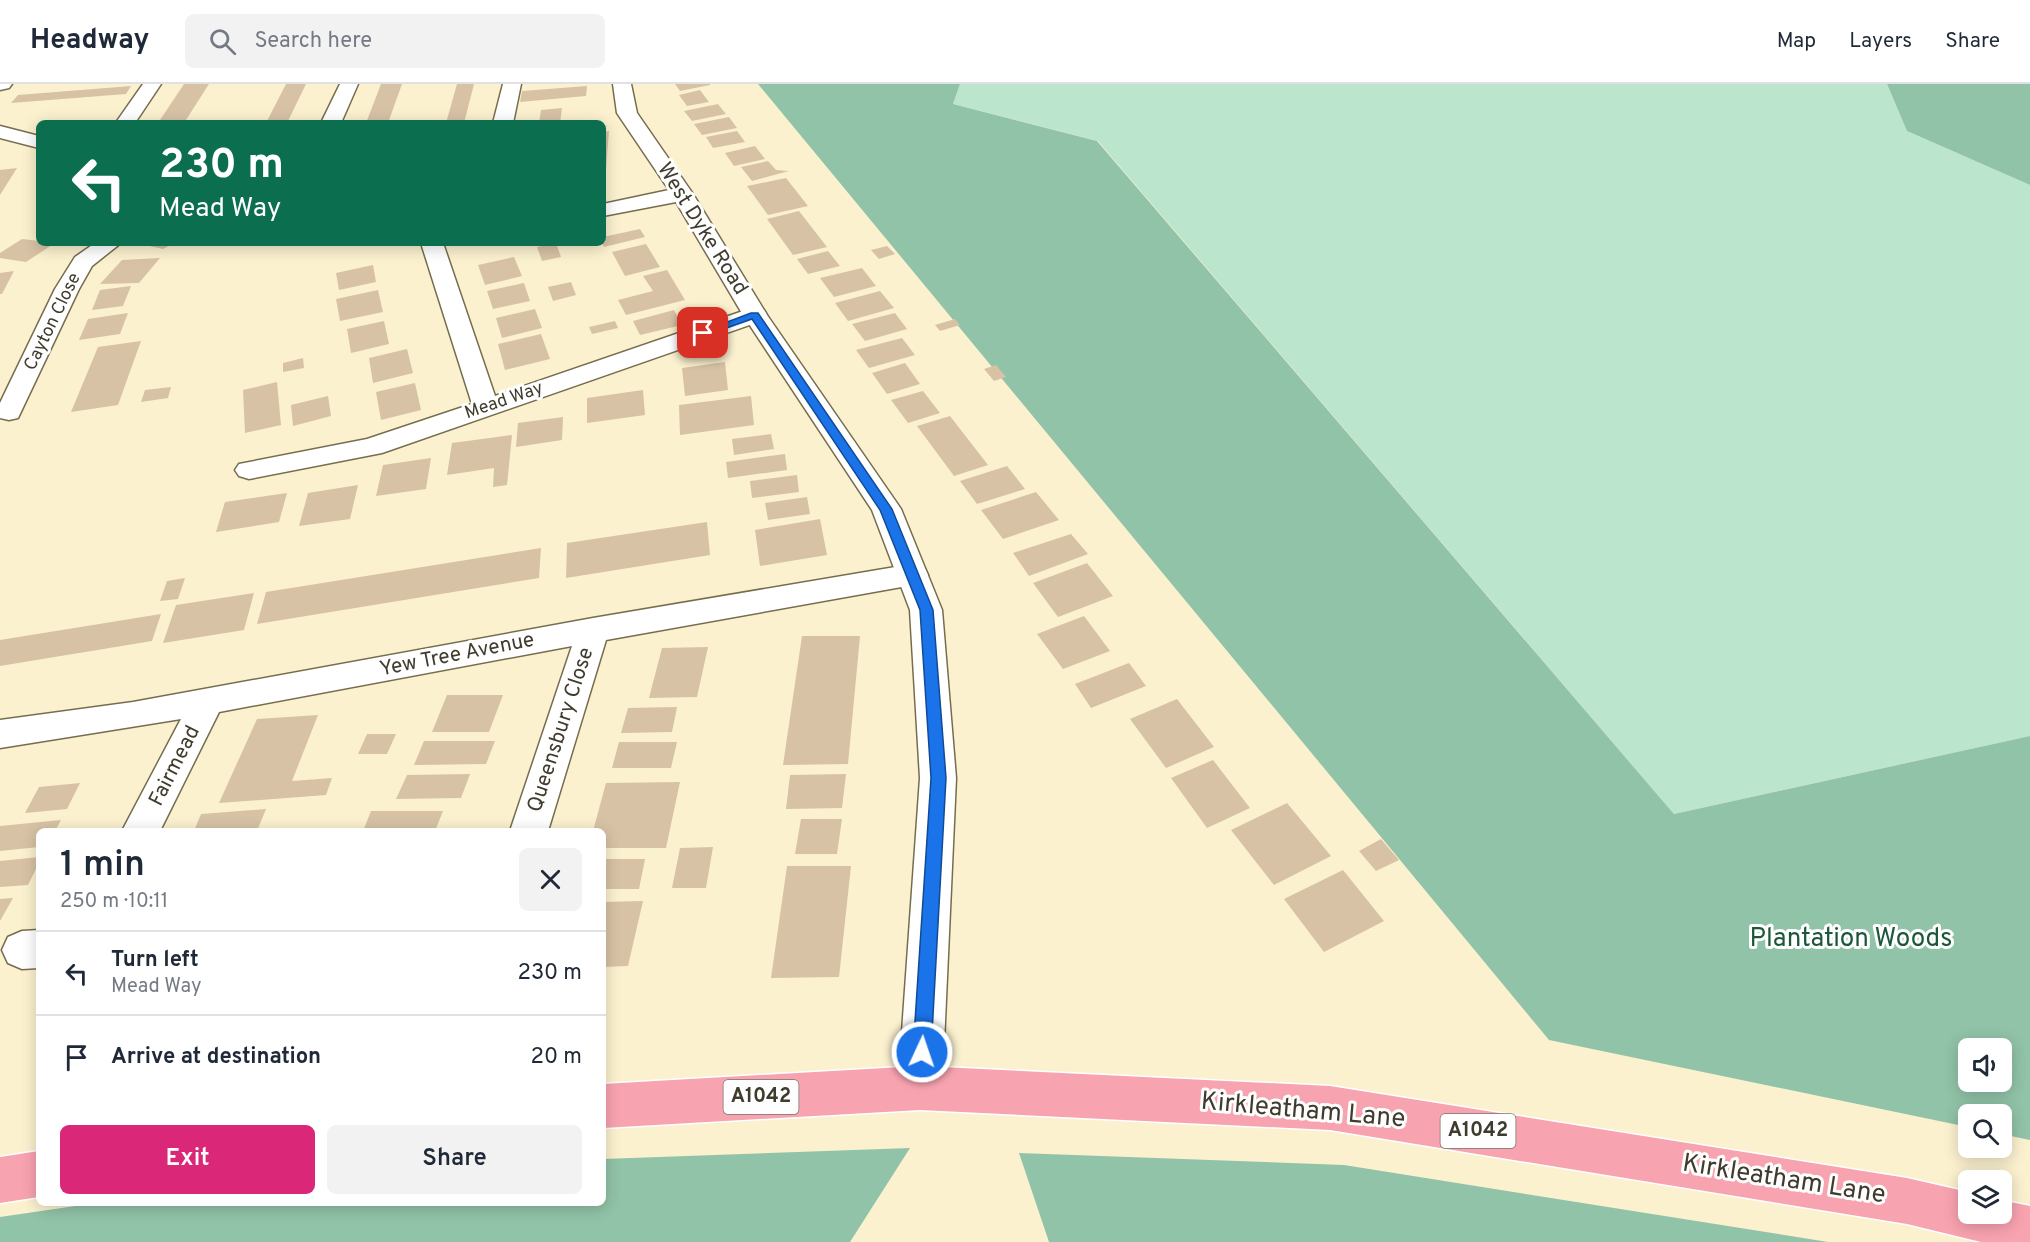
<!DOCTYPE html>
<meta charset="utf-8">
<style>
:root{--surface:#fff;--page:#f2f2f3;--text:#1f2937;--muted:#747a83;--line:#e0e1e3;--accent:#db2777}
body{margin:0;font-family:Overpass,sans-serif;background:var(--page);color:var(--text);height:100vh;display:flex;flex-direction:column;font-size:22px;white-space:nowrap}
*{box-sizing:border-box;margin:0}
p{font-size:20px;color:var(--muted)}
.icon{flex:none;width:33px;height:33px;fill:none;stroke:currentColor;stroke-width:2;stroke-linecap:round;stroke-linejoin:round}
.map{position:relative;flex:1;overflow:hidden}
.side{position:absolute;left:36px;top:744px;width:570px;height:378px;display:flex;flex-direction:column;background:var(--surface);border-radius:9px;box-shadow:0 3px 15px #0003}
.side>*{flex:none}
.banner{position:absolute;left:36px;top:36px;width:570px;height:126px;border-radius:9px;box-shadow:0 3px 15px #0003;background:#0b6e4f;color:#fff;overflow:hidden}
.controls{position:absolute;left:1958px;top:954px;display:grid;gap:12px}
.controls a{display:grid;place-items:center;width:54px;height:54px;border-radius:9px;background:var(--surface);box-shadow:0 3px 15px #0003;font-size:30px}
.pin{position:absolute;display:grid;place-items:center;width:51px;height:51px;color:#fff;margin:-26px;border-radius:12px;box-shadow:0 3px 9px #0006}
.me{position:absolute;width:66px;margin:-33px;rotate:3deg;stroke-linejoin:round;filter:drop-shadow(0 0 4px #0008)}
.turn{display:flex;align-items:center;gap:21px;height:126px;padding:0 24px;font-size:27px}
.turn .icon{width:78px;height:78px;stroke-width:2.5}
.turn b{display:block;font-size:42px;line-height:51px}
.round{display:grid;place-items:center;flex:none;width:63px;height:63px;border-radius:9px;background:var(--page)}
.head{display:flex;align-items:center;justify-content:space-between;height:102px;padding:0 24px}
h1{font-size:36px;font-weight:600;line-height:45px}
.button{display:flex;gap:12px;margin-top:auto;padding:12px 24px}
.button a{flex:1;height:69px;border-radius:9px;background:var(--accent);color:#fff;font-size:24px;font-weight:600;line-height:69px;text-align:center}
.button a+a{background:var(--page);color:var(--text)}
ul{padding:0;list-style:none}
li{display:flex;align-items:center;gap:18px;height:84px;padding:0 24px;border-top:2px solid var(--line)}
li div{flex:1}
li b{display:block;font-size:22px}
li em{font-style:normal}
header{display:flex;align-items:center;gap:36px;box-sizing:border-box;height:84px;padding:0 30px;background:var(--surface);border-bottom:2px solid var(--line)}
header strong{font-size:28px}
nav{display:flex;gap:33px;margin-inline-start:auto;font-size:21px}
.search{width:420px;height:54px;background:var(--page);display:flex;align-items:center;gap:15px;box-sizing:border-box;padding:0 21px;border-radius:9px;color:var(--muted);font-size:22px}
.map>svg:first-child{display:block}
</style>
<header>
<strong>Headway</strong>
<div class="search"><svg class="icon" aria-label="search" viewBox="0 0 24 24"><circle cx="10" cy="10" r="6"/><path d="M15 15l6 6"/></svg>Search here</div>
<nav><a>Map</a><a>Layers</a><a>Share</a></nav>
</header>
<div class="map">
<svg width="2030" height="1158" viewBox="0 0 2030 1158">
<rect width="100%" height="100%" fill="#fbf1cf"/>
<path fill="#bce5ce" d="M960,0H1887L1907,47L2030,101V652L1674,730L1098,57L953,20Z"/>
<path fill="#91c3a8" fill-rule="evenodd" d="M758,0H960L953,20L1097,57L1674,730L2030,652V1056L2001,1050V1030H1968V1043L1549,956ZM1968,964H2001V998H1968Z
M1887,0H2030V101L1907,47Z
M910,1064L850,1158H0V1133L96,1119H603V1075Z
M1019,1069L1344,1081L1828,1158H1049Z"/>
<path fill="#d7c2a5" d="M184,0H209L184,39H158Z
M286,0H306L287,39H266Z
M381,0H402L388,39H366Z
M457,0H474L464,39H446Z
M675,0H710V1L680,7Z
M131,2L126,10L11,19L18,11Z
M587,2L586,12L520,18L522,7Z
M700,6L709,18L687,22L679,11Z
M718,20L726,30L692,37L684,27Z
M562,24L560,39H539L541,26Z
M729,33L737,44L702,51L694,40Z
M609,47L605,97H603V48Z
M737,47L745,58L713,64L706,53Z
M755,62L765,75L734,82L725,69Z
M768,77L776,86L789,87L752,97L741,83Z
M17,84L0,111V86Z
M786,94L808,122L768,131L747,102Z
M799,127L827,163L793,171L767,135Z
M640,145L645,153L604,163L602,159L603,153Z
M22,155L39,157V159H55L26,178L0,174V169Z
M148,159H175L163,165L145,161Z
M556,159L561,173L542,177L537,163Z
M646,160L660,183L625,192L612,168Z
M887,162L895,170L879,175L871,166Z
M828,167L840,182L808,190L797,175Z
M514,173L522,192L485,201L478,181Z
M160,174L139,199L100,200L122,176Z
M373,181L376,198L339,206L336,189Z
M862,184L876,202L834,213L820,194Z
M667,186L685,216L626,231L618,216L653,207L643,192Z
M14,187L2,210H0V189Z
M571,198L576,211L553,217L548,203Z
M524,199L530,217L493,225L487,207Z
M131,202L123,222L92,226L100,206Z
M378,206L383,228L340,237L336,215Z
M880,207L894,224L848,237L835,219Z
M535,225L542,244L502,254L496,234Z
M674,226L682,241L640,251L633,237Z
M128,229L120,250L79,256L88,235Z
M895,229L907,245L865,257L852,240Z
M955,235L960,241L940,247L935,241Z
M384,237L389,260L351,269L347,245Z
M615,237L618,244L592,250L589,243Z
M541,250L550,275L505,286L498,260Z
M902,254L915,271L869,284L856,266Z
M141,257L118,321L71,328L98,263Z
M407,265L413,289L373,299L369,274Z
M303,274L304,284L283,288V279Z
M725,278L728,306L685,312L682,284Z
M905,279L920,300L887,310L872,289Z
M996,281L1006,293L994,297L984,285Z
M277,298L281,341L245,349L243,306Z
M415,299L421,326L381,336L376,308Z
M171,303L168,314L141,318L145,306Z
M643,306L645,331L587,339V314Z
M923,307L940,329L908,339L891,316Z
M328,312L331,332L293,342L291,321Z
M751,312L754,341L680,351L679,321Z
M950,332L988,381L954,392L917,342Z
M563,333L562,356L516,363L518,339Z
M771,350L774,365L734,371L732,355Z
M512,351L507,401L493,403L494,384L447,391L452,359Z
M785,370L787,386L728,394L726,378Z
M431,374L426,405L376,412L383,381Z
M1007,382L1025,405L977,420L960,397Z
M797,391L799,408L752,414L750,397Z
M358,401L350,435L299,442L308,409Z
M1036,408L1059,436L1003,455L981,426Z
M287,409L279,438L216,448L225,418Z
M807,413L810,430L768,436L765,419Z
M820,435L827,471L760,482L755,446Z
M707,438L710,471L566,494L567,459Z
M1071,450L1088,470L1029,492L1013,469Z
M541,464L539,494L257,540L266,508Z
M1087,479L1113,512L1058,533L1033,499Z
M185,494L178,515L160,517L167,497Z
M254,509L244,546L163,559L176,521Z
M161,530L152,557L0,582V556Z
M1084,532L1110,567L1063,585L1037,550Z
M802,552H860L848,680L783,681Z
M708,563L697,613L649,614L662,564Z
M1129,579L1146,602L1091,624L1075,600Z
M447,611H503L489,648H432Z
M1177,615L1214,663L1166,684L1130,635Z
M677,623L672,648L621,649L628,624Z
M318,631L292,697L332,694L326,711L219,719L257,635Z
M367,650H396L387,670H358Z
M424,657H495L486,680L414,681Z
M619,658H677L671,684H612Z
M1213,676L1250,724L1207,744L1171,694Z
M470,690L461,714L396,715L407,691Z
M846,690L842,724L786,725L790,691Z
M680,698L666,764H603V747H593L606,699Z
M80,699L67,725L25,729L39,703Z
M1287,719L1331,772L1274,801L1231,746Z
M266,725L257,747H194L201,730Z
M371,727H443L435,747H363Z
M801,735H842L837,770H795Z
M61,736L55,747H39V763L0,767V742Z
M1381,755L1399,776L1376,787L1359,767Z
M713,763L706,804H672L680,764Z
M39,773V779L28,801L0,803V777Z
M603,775H645L639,805H603Z
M787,782H851L839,893L771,894Z
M1343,786L1384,837L1324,868L1284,815Z
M13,814L0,837V815Z
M643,817L628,882L603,883V818Z"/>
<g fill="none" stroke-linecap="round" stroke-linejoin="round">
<g stroke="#766d4f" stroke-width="3">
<path id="street" d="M0,0H12L9,4L0,6Z
M143,0H161L135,39H119L117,37Z
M340,0H358L341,39H321Z
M503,0H521L513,39H493Z
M95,159H121L92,182L79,205L18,334L9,336L0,334V319L55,205L75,173Z
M421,159H443L495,312L746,226L755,224L764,226L767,231L764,236L382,369L249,395L239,392L235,386L239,380L367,355L472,320Z
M913,480L924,483L928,491L924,499L606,556L548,747H510L572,562L219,628L160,747H122L181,635L0,664V636L133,618L593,534Z
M39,846V884L22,885L8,879L2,866L8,853L22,847Z"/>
</g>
<g stroke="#766d4f" stroke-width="3">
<path id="secondary" d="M613,0H631L637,29L693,110L767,231L901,425L942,526L956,694L942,1004L935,1019L920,1026L905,1019L898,1004L920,694L910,526L872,426L743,231L676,118L603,132V120L669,106L617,29Z
M0,42L39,52V64L0,54Z"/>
</g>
<g stroke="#fff" stroke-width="3">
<path id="primary" d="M920,982L1330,1002L1907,1094L1968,1108V1130H2001V1116L2030,1122V1158H1981L1907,1140L1330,1046L920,1026L603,1044V1000Z
M39,1067V1113L0,1119V1073Z"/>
</g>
<use href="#street" fill="#fff" fill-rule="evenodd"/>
<use href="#secondary" fill="#fff" fill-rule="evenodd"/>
<use href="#primary" fill="#f8a3b0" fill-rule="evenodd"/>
</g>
<path fill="#1a73e8" stroke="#114b97" stroke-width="1.5" d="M751,229H758L892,425L933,526L946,694L931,968L928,974L922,977L916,974L913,968L931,694L920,526L880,426L752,235L707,251L698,249Z"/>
<g text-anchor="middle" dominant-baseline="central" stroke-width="6" stroke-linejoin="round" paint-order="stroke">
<g font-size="18" fill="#3f3b2d" stroke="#fefefe">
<text transform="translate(53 238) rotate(-64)">Cayton Close</text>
<text transform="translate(504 317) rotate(-19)">Mead Way</text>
</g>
<g fill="#fefefe" stroke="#78766c" stroke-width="1.5">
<rect x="723.5" y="996" width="75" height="34" rx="4.5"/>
<rect x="1440.5" y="1030" width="75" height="34" rx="4.5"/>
</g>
<g font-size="20" font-weight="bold" fill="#3f3b2d">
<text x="761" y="1013">A1042</text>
<text x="1478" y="1047">A1042</text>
</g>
<g font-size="21" fill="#3f3b2d" stroke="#fefefe">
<text transform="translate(702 145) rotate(58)">West Dyke Road</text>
<text transform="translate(457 571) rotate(-11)">Yew Tree Avenue</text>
<text transform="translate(561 646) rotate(-72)">Queensbury Close</text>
<text transform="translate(175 682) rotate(-63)">Fairmead</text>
</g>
<g font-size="26" fill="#1c573c" stroke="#fefefe">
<text x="1851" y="855">Plantation Woods</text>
</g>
<g font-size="26" fill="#3f3b2d" stroke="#fefefe">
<text transform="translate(1303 1027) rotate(5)">Kirkleatham Lane</text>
<text transform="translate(1784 1096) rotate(9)">Kirkleatham Lane</text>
</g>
</g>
</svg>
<div class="controls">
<a><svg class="icon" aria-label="sound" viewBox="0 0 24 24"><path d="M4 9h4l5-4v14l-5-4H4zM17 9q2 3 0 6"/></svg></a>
<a><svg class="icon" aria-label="search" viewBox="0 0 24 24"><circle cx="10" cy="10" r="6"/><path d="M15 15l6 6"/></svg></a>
<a><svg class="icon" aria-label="layers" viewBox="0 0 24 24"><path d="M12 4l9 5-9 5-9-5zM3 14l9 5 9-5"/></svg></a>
</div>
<div class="pin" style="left:703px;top:249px;background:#d93025"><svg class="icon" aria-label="arrive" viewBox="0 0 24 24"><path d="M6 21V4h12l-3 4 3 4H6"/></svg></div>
<svg class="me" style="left:922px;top:968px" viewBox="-20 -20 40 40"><circle r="17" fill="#1a73e8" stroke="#fff" stroke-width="3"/><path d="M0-11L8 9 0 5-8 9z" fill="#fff"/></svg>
<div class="banner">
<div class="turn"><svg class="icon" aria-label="left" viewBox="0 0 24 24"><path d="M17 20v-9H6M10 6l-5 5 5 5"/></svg><div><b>230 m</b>Mead Way</div></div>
</div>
<section class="side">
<div class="head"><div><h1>1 min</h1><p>250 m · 10:11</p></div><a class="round"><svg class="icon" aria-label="close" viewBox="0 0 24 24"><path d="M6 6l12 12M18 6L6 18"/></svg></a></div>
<ul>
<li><svg class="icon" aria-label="left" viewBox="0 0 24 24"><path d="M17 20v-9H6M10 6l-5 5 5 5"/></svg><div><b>Turn left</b><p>Mead Way</p></div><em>230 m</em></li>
<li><svg class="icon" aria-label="arrive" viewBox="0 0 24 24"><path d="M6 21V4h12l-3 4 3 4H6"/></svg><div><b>Arrive at destination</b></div><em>20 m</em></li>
</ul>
<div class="button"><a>Exit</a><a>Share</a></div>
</section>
</div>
